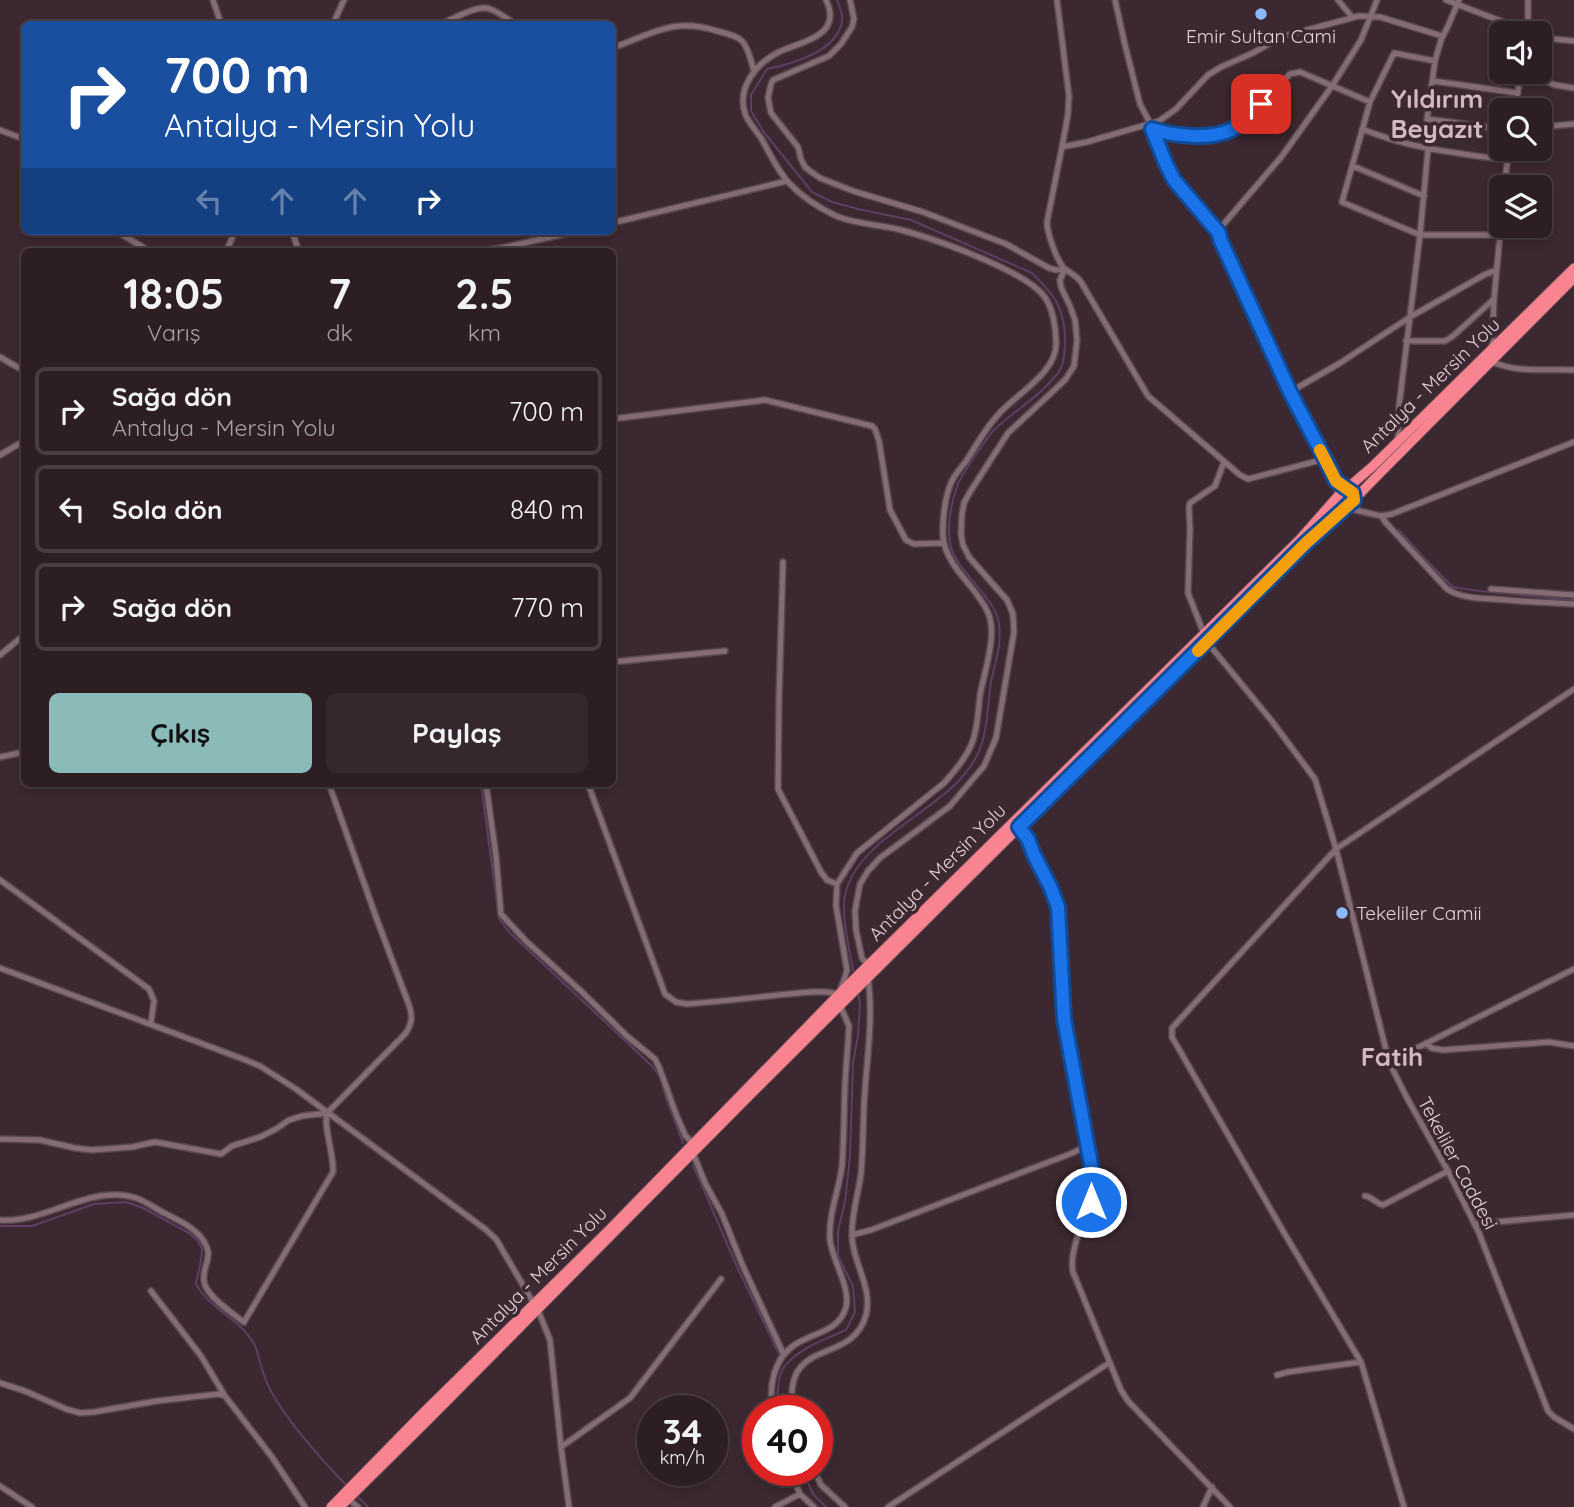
<!DOCTYPE html>
<html lang="tr">
<meta charset="utf-8">
<style>
:root{--surface:#2d1e24;--page:#35272c;--text:#f1f3f6;--muted:#a7a2a6;--line:#483c41;--accent:#8bbbb9}
body{margin:0;font-family:Quicksand,sans-serif;background:var(--page);color:var(--text);height:100vh;display:flex;flex-direction:column;font-size:26px;white-space:nowrap}
*{box-sizing:border-box;margin:0}
p{font-size:23px;color:var(--muted)}
.icon{flex:none;width:38px;height:38px;fill:none;stroke:currentColor;stroke-width:2;stroke-linecap:round;stroke-linejoin:round}
.map{position:relative;flex:1;overflow:hidden}
.sheet{position:absolute;left:21px;top:248px;width:595px;height:539px;display:flex;flex-direction:column;background:var(--surface);border-radius:10px;box-shadow:0 4px 10px #0003,0 0 0 2px var(--line)}
.sheet>*{flex:none}
.banner{position:absolute;left:21px;top:21px;width:595px;height:214px;border-radius:10px;box-shadow:0 4px 10px #0003,0 0 0 2px var(--line);background:#1a4fa0;color:#fff;overflow:hidden}
.controls{position:absolute;left:1489px;top:21px;display:grid;gap:14px}
.controls a{display:grid;place-items:center;width:63px;height:63px;border-radius:10px;background:var(--surface);box-shadow:0 4px 10px #0003,0 0 0 2px var(--line);font-size:35px}
.speed{position:absolute;left:637px;top:1395px;display:flex;gap:14px;font-size:35px;font-weight:700;text-align:center}
.speed>*{display:grid;place-content:center;width:91px;height:91px;border-radius:50%;background:var(--surface);box-shadow:0 4px 10px #0003,0 0 0 2px var(--line);line-height:1}
.speed small{font-size:18px;font-weight:400}
.speed .limit{border:10px solid #d22;background:#fff;color:#111}
.pin{position:absolute;display:grid;place-items:center;width:60px;height:60px;color:#fff;margin:-30px;border-radius:14px;box-shadow:0 4px 10px #0006}
.me{position:absolute;width:77px;margin:-38px;rotate:0deg;stroke-linejoin:round;filter:drop-shadow(0 0 5px #0008)}
.turn{display:flex;align-items:center;gap:24px;height:147px;padding:0 28px;font-size:32px}
.turn .icon{width:91px;height:91px;stroke-width:2.5}
.turn b{display:block;font-size:49px;line-height:60px}
.lanes{display:flex;align-items:center;height:66px;padding:0 28px;background:#0003;justify-content:center;gap:35px;direction:ltr}
.lanes .off{opacity:.35}
.eta{display:flex;justify-content:space-evenly;align-items:center;height:119px;text-align:center}
.eta b{font-size:42px;font-weight:700;line-height:49px}
.primary-button{display:flex;gap:14px;margin-top:auto;padding:14px 28px}
.primary-button a{flex:1;height:80px;border-radius:10px;background:var(--accent);color:#111;font-size:28px;font-weight:700;line-height:80px;text-align:center}
.primary-button a+a{background:var(--page);color:var(--text)}
ul{padding:0;list-style:none}
li{display:flex;align-items:center;gap:21px;height:88px;margin:0 14px 10px;padding:0 14px;border:4px solid var(--line);border-radius:10px}
li div{flex:1}
li b{display:block;font-size:26px}
li em{font-style:normal}
.map>svg:first-child{display:block}
</style>
<div class="map">
<svg width="1574" height="1507" viewBox="0 0 1574 1507">
<rect width="100%" height="100%" fill="#3c2830"/>
<g fill="none" stroke-linecap="round" stroke-linejoin="round">
<path stroke="#5c3f63" stroke-width="2" d="M837,0C840,7 843,14 842,21C838,51 792,64 767,69L751,95V111L763,131L812,192L832,202L858,209L911,220L1032,273C1053,294 1064,306 1065,337C1065,346 1065,359 1061,368C1059,372 1055,377 1052,380C1035,400 1014,411 995,429C988,436 960,477 957,486C951,504 947,525 950,543C953,561 971,578 982,592C989,601 998,612 999,624C1002,643 995,663 991,682C988,701 988,721 983,740C965,808 860,828 845,895C841,916 850,953 854,974
M1399,530L1425,559L1453,587L1479,591L1574,600
M481,784L499,919L510,933L652,1066L660,1077L666,1098L683,1143
M693,1165L738,1269L780,1356
M0,1226H32L94,1204L126,1202L143,1208L189,1233L198,1241L202,1249L201,1260L196,1284C210,1309 238,1318 253,1342C257,1347 258,1356 260,1362C263,1373 266,1383 272,1393C290,1425 322,1460 347,1486
M778,1410C777,1399 777,1377 784,1367C797,1349 826,1339 846,1330L855,1312L853,1286L838,1256V1231L845,1202L850,1156L853,1062L858,1036L860,1004L858,993
M802,1470L813,1494L826,1507
M356,1495L368,1507"/>
<g stroke="#58474d" stroke-width="8">
<path id="minor" d="M213,0L221,24
M850,0L854,19L852,27L841,44L829,56L773,80L771,84L768,98L771,113L798,147L801,159L805,167L810,171L820,178L853,191L923,212L1006,244L1049,268L1056,270L1065,269L1060,280L1061,287L1070,306L1075,320L1077,340L1074,366L1065,380L1008,433L970,492L964,503L962,514L961,534L963,545L969,557L1007,600L1013,614L1014,632L996,738L984,766L950,806L880,858L868,871L860,884L855,911L856,930L862,958L868,965
M1057,0L1069,96L1068,114L1062,147L1047,222C1047,233 1056,258 1063,267C1068,272 1076,275 1081,282L1148,396L1240,475L1248,479L1325,459
M1115,0L1125,45L1140,104L1150,123L1166,164L1174,180L1219,233
M1338,0L1352,17
M1446,0L1532,33
M1528,0V33
M333,24L344,0
M441,24C453,19 478,4 490,9C499,12 507,19 515,24
M1540,35L1554,39L1574,41
M612,48C653,34 671,17 717,31C725,33 736,35 742,41C749,48 751,62 754,71
M1435,61L1394,53L1370,102L1342,202L1420,235H1499
M1521,74L1538,78L1555,85L1574,88
M1433,81L1518,93
M1515,110L1521,72
M1427,119L1502,129
M1540,127L1574,124
M1152,129C1176,136 1206,140 1229,130C1248,123 1275,89 1290,74L1300,72L1370,102
M1362,129C1411,149 1456,153 1507,160
M0,130L24,139
M1062,147L1087,142L1159,121L1176,109L1208,75L1221,67L1253,53L1281,37L1359,16L1380,17L1442,36
M1353,166L1424,196
M1504,187L1509,149
M612,223L787,181
M116,231L151,252
M292,231L299,252
M226,252L235,231
M475,252L501,248L578,231
M1406,341H1445L1453,336L1493,300
M1492,349L1494,299L1502,213
M0,357L24,371
M1490,361C1515,373 1547,369 1574,370
M1290,392L1340,363L1410,317L1484,275L1496,270
M612,419L765,400L872,426L875,429L879,441L890,510L906,540L914,544L944,543
M1398,441L1399,406L1420,235L1428,149L1427,119L1435,61L1441,40L1448,26L1459,0
M0,455L24,441
M1337,497L1338,487L1336,481L1290,392L1220,239L1219,233L1222,226L1282,156L1332,86L1361,40L1377,0
M1347,508L1381,516L1392,514L1574,442
M1381,516L1387,524L1447,589C1463,600 1488,598 1507,600C1529,602 1551,603 1574,604
M783,562L779,698L778,789L821,872L827,880L837,884
M1491,589L1574,595
M1204,634L1188,593L1190,529L1189,508L1190,503L1215,486L1224,462
M1207,642L1271,720L1315,779L1336,849L1389,1062L1407,1098L1448,1171L1479,1233L1548,1411L1554,1417L1574,1429
M0,655L24,635
M612,662L725,651
M0,757L24,752
M486,784L496,856L501,914L526,941L581,991L627,1036L655,1059L659,1067L676,1114L685,1135L693,1144
M588,784L665,994L676,1002L687,1004C714,1002 741,999 769,996C793,994 815,989 839,994L845,977L847,970L836,906L837,884L857,853L944,783C955,771 966,758 972,743C978,728 978,711 980,695C984,673 997,637 989,615C978,587 946,568 943,537C942,523 945,496 951,483C954,475 961,468 966,461C976,446 985,429 997,416C1014,395 1058,373 1056,342C1056,328 1053,308 1044,296C1024,270 930,237 897,229C876,224 853,224 834,215C818,207 802,197 790,184C777,171 770,153 761,138C756,131 750,124 746,116C735,88 757,62 781,51C804,41 843,35 826,0
M1019,827L1028,839L1034,855L1050,886L1058,907L1064,1019L1095,1186C1089,1211 1068,1249 1073,1272L1121,1390L1128,1401L1230,1507
M0,880L149,989L154,1001L151,1023
M0,968L243,1059L260,1066L296,1089L485,1229L496,1239L534,1304
M1426,1043L1431,1048L1443,1050L1549,1042L1574,1046
M1389,1062L1574,969
M0,1139L40,1140L75,1148L92,1150L132,1147L155,1142L221,1154L232,1146L260,1137L276,1129L289,1120L302,1116L327,1113
M693,1153L705,1183L722,1214L742,1264L783,1353
M1365,1196C1373,1197 1375,1203 1383,1205L1448,1171
M0,1220C45,1224 91,1183 136,1198C145,1201 155,1208 164,1213C178,1220 194,1227 203,1240C215,1258 202,1264 204,1281C205,1295 233,1314 244,1322L333,1172C334,1152 323,1128 327,1113L405,1034C412,1024 413,1017 409,1005L376,917L329,784
M1475,1224L1574,1215
M852,1235L871,1230L1070,1154L1087,1146
M151,1291L201,1356L225,1396
M538,1310L550,1340L561,1447L569,1507
M1277,1375L1288,1372L1361,1362
M0,1383L25,1391L66,1409L80,1413L94,1412L157,1401L210,1395L219,1394L225,1396L272,1457L305,1507
M773,1410C768,1387 774,1357 796,1344C814,1332 839,1332 846,1307C851,1288 832,1260 830,1240C828,1215 839,1190 842,1166C844,1139 844,1112 845,1085C846,1065 848,1046 849,1026L840,1005
M793,1410C782,1335 852,1367 866,1315C873,1287 853,1264 852,1237C851,1215 858,1196 861,1174C863,1151 863,1128 864,1105C866,1063 874,1020 868,978
M561,1447L630,1398L721,1279
M790,1470L800,1494L814,1507
M814,1470L821,1485L845,1507
M0,1486L32,1507
M348,1499L358,1507
M775,1507L800,1494
M888,1507L1109,1363
M1203,1507L1212,1487
M1404,1507L1361,1362L1283,1231L1172,1037V1028L1336,849L1574,689"/>
</g>
<g stroke="#58474d" stroke-width="11">
<path id="highway" d="M331,1507L423,1413L609,1230L844,989L1300,539L1337,497L1373,466L1574,268
M340,1507L428,1420L752,1093L1100,747L1306,543L1346,508L1381,472L1574,278"/>
</g>
<use href="#minor" stroke="#846c74" stroke-width="5"/>
<use href="#highway" stroke="#f78490" stroke-width="9"/>
</g>
<g fill="none" stroke-linecap="round" stroke-linejoin="round">
<g stroke="#114b97" stroke-width="18">
<path id="route" d="M1091,1202L1095,1186L1064,1019L1058,907L1050,886L1034,855L1028,839L1019,827L1306,543L1354,500L1353,493L1336,481L1325,459L1290,392L1220,239L1219,233L1174,180L1166,164L1152,129C1174,136 1209,140 1231,130C1242,125 1252,113 1261,104"/>
</g>
<use href="#route" stroke="#1a73e8" stroke-width="12"/>
<path stroke="#f59e0b" stroke-width="12" d="M1198,651L1306,543L1354,500L1353,493L1336,481L1320,450"/>
</g>
<g fill="#8cb9fc" stroke="#3c2830" stroke-width="2.5">
<circle cx="1261" cy="14" r="7"/>
<circle cx="1342" cy="913" r="7"/>
</g>
<g text-anchor="middle" dominant-baseline="central" stroke-width="7" stroke-linejoin="round" paint-order="stroke">
<g font-size="19" fill="#e0d2d7" stroke="#3c2830">
<text x="1261" y="36">Emir Sultan Cami</text>
<text x="1356" y="913" text-anchor="start">Tekeliler Camii</text>
</g>
<g font-size="19" fill="#e0d2d7" stroke="#3c2830">
<text transform="translate(1430 385) rotate(-44)">Antalya - Mersin Yolu</text>
<text transform="translate(937 872) rotate(-45)">Antalya - Mersin Yolu</text>
<text transform="translate(1458 1163) rotate(62)">Tekeliler Caddesi</text>
<text transform="translate(538 1275) rotate(-45)">Antalya - Mersin Yolu</text>
</g>
<g font-size="26" font-weight="bold" fill="#d2b8c1" stroke="#3c2830">
<text x="1437" y="98">Yıldırım<tspan x="1437" dy="30">Beyazıt</tspan></text>
<text x="1392" y="1056">Fatih</text>
</g>
</g>
</svg>
<div class="controls">
<a><svg class="icon" aria-label="sound" viewBox="0 0 24 24"><path d="M4 9h4l5-4v14l-5-4H4zM17 9q2 3 0 6"/></svg></a>
<a><svg class="icon" aria-label="search" viewBox="0 0 24 24"><circle cx="10" cy="10" r="6"/><path d="M15 15l6 6"/></svg></a>
<a><svg class="icon" aria-label="layers" viewBox="0 0 24 24"><path d="M12 4l9 5-9 5-9-5zM3 14l9 5 9-5"/></svg></a>
</div>
<div class="speed"><div>34<small>km/h</small></div><div class="limit">40</div></div>
<div class="pin" style="left:1261px;top:104px;background:#d93025"><svg class="icon" aria-label="arrive" viewBox="0 0 24 24"><path d="M6 21V4h12l-3 4 3 4H6"/></svg></div>
<svg class="me" style="left:1091px;top:1202px" viewBox="-20 -20 40 40"><circle r="17" fill="#1a73e8" stroke="#fff" stroke-width="3"/><path d="M0-11L8 9 0 5-8 9z" fill="#fff"/></svg>
<div class="banner">
<div class="turn"><svg class="icon" aria-label="right" viewBox="0 0 24 24"><path d="M7 20v-9h11M14 6l5 5-5 5"/></svg><div><b>700 m</b>Antalya - Mersin Yolu</div></div>
<div class="lanes"><svg class="icon off" aria-label="left" viewBox="0 0 24 24"><path d="M17 20v-9H6M10 6l-5 5 5 5"/></svg><svg class="icon off" aria-label="ahead" viewBox="0 0 24 24"><path d="M12 20V5M6 11l6-6 6 6"/></svg><svg class="icon off" aria-label="ahead" viewBox="0 0 24 24"><path d="M12 20V5M6 11l6-6 6 6"/></svg><svg class="icon" aria-label="right" viewBox="0 0 24 24"><path d="M7 20v-9h11M14 6l5 5-5 5"/></svg></div>
</div>
<section class="sheet">
<div class="eta">
<div><b>18:05</b><p>Varış</p></div>
<div><b>7</b><p>dk</p></div>
<div><b>2.5</b><p>km</p></div>
</div>
<ul>
<li><svg class="icon" aria-label="right" viewBox="0 0 24 24"><path d="M7 20v-9h11M14 6l5 5-5 5"/></svg><div><b>Sağa dön</b><p>Antalya - Mersin Yolu</p></div><em>700 m</em></li>
<li><svg class="icon" aria-label="left" viewBox="0 0 24 24"><path d="M17 20v-9H6M10 6l-5 5 5 5"/></svg><div><b>Sola dön</b></div><em>840 m</em></li>
<li><svg class="icon" aria-label="right" viewBox="0 0 24 24"><path d="M7 20v-9h11M14 6l5 5-5 5"/></svg><div><b>Sağa dön</b></div><em>770 m</em></li>
</ul>
<div class="primary-button"><a>Çıkış</a><a>Paylaş</a></div>
</section>
</div>
